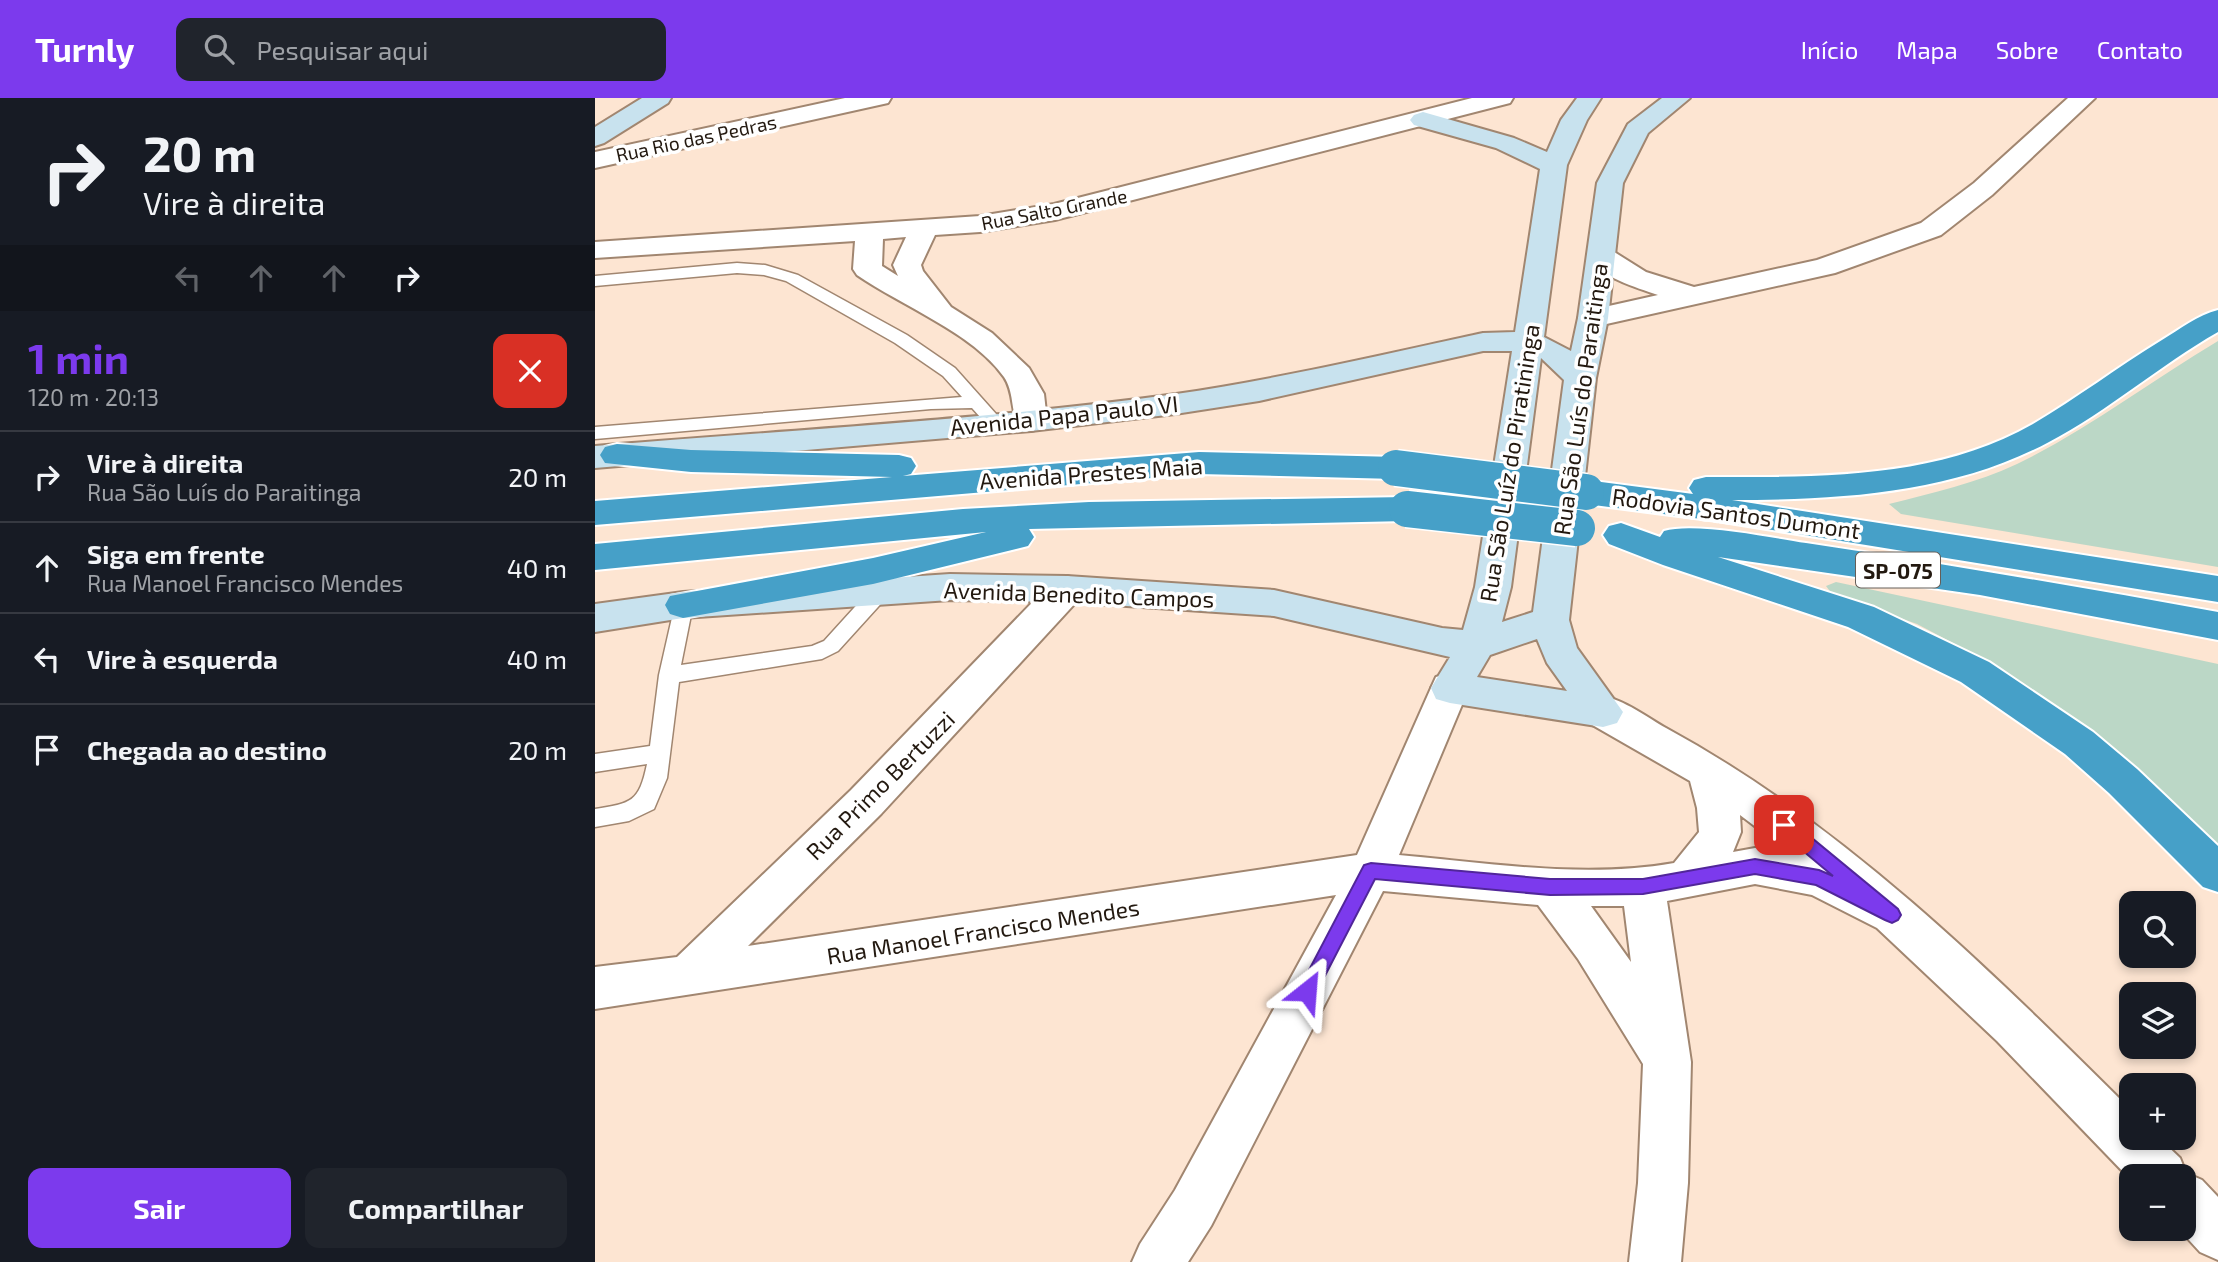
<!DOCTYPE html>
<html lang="pt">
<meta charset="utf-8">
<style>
:root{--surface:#171b24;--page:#20242c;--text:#f1f3f6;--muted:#9ea1a6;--line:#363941;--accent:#7c3aed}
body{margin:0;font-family:"Exo 2",sans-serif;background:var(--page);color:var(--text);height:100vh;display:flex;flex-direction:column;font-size:26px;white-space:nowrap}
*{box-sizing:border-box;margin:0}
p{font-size:23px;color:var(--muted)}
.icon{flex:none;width:38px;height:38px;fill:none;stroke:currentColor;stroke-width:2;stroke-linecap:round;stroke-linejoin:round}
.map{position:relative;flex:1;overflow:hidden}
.side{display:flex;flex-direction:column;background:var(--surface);width:595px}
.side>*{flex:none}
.banner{background:#171b24;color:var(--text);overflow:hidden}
.buttons{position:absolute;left:1524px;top:793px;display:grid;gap:14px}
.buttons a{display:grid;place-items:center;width:77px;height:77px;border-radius:14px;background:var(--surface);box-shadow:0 4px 10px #0003;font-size:35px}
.pin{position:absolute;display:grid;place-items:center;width:60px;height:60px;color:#fff;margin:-30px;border-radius:14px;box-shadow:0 4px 10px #0006}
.me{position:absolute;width:77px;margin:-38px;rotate:28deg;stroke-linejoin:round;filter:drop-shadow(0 0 5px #0008)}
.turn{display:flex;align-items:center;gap:24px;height:147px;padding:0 28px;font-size:32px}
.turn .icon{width:91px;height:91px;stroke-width:2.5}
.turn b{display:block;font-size:49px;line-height:60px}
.lanes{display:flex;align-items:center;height:66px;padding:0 28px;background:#0003;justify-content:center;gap:35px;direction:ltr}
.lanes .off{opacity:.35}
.round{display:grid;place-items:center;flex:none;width:74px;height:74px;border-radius:14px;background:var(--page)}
.summary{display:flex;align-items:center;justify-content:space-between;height:119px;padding:0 28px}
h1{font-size:42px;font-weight:700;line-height:52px;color:var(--accent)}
.primary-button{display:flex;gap:14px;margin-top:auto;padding:14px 28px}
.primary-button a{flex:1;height:80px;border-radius:14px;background:var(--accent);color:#fff;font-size:28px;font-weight:700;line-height:80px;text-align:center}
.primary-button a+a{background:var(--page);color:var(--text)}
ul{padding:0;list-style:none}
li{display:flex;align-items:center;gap:21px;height:91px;padding:0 28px;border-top:2px solid var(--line)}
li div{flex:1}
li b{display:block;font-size:26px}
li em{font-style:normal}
header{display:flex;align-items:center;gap:42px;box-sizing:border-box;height:98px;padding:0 35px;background:var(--accent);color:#fff}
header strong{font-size:33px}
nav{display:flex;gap:38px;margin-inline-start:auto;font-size:24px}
.search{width:490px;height:63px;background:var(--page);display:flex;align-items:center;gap:18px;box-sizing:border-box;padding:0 24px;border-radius:14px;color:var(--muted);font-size:26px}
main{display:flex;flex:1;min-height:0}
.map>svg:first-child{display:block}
</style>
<header>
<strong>Turnly</strong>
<div class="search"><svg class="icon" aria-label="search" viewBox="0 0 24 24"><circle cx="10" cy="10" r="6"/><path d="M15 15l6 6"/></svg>Pesquisar aqui</div>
<nav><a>Início</a><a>Mapa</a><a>Sobre</a><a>Contato</a></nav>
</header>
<main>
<section class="side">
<div class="banner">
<div class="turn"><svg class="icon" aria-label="right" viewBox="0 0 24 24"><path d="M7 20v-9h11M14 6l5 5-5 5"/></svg><div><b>20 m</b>Vire à direita</div></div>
<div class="lanes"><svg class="icon off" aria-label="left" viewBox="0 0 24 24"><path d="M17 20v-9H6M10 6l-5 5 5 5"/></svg><svg class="icon off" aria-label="ahead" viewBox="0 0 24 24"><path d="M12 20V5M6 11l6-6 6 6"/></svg><svg class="icon off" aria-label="ahead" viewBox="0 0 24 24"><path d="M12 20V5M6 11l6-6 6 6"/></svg><svg class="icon" aria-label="right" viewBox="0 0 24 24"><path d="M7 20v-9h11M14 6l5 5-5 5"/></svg></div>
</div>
<div class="summary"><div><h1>1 min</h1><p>120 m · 20:13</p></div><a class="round" style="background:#d93025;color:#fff"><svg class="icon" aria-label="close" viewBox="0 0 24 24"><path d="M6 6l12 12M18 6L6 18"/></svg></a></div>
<ul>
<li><svg class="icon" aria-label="right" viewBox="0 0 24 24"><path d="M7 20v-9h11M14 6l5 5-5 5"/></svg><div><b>Vire à direita</b><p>Rua São Luís do Paraitinga</p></div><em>20 m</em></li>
<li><svg class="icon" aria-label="ahead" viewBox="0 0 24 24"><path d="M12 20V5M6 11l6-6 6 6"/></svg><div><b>Siga em frente</b><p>Rua Manoel Francisco Mendes</p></div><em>40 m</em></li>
<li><svg class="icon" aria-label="left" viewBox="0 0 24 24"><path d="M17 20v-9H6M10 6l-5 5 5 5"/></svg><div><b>Vire à esquerda</b></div><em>40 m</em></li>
<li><svg class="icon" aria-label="arrive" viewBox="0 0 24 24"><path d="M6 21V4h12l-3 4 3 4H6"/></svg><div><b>Chegada ao destino</b></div><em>20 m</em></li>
</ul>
<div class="primary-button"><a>Sair</a><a>Compartilhar</a></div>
</section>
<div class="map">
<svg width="1623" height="1164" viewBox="0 0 1623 1164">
<rect width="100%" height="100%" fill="#fde5d2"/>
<path fill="#bbd7c6" d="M1623,243V469L1306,416L1294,406C1337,395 1382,385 1422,366C1492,332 1556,283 1623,243Z
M1241,484L1623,566V755L1392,563L1322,526L1237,496L1231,488Z"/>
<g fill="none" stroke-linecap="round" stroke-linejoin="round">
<g stroke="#a18670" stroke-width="3">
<path id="lane" d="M142,165L170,167L203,177L312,237L360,270L410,326L407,330H395L377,310L336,311L0,341V329L367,299L348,278L300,245L191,183L169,177L142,175L0,188V178Z
M285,487L292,489L295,494L292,499L243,553L227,561L84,584L72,680L59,711L34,723L0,729V711C36,705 44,705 52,666L0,674V656L55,648L64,577L81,502L88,500L95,502L98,507L86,567L217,548L229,543L278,489Z"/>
</g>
<g stroke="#a18670" stroke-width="4">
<path id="street" d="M250,0H296L293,5L284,7L0,70V54Z
M877,0H918L915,5L460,122L385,134L340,137L326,167L328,173L356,209L397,235L434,270L449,296L452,323L447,330L436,333L425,330C415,315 420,295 409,279C378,235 307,208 262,177L258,171L260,143L0,160V144L385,118L459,106ZM311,139L298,167L303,178L287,168L288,141Z
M1473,0H1500L1397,97L1346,137L1240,175L998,229L987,226L983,220L987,214L1063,197C1040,189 1007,180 992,158L996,152L1006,149L1016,152L1051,174L1099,189L1222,162L1326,125L1379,85Z
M472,478L485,482L490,491L485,500L286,716L153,848L762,757L836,590L841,579L855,575L869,579L874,590L804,757C894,765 989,781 1079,765L1104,734L1102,710L1095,683L994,625L988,614L994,603C999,602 1005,599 1009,599C1026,600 1055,621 1071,630C1248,726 1394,871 1536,1012V1040H1564L1585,1060L1591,1075L1607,1082L1623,1099V1162L1605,1154L1583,1130H1589V1078H1536V1082L1402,943L1282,830L1217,797L1160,786L1072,803L1096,964L1093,1085L1086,1164H1034L1043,1085L1048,966L983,861L943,807L788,793L616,1128L593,1164H537L545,1146L580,1092L741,797L0,911V869L82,859L256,692L459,482ZM1145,717L1190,751L1196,756L1160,750L1138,754L1146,734ZM996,808H1029L1036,864Z"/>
</g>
<g stroke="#a18670" stroke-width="4">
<path id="secondary" d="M47,0H76L73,5L9,45L0,48V29Z
M982,0H1006L992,22L972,67L949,239L976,253L983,220L1002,85L1033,26L1067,0H1095L1053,35L1028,85L1013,220L1001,280L974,522L982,550L1028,614L1022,625L1008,629L855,605L841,601L836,590L855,559L679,518L472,504L355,502L88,520L0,534V506L88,494L355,476L472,478L679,492L847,530L868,532L880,489L917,253H888L664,303L580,316L436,333L0,370V348C194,332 389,322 581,296C684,281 786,257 888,235L920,234L945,71L901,50L819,27L815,22L819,17L828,14L919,40L952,54L966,22ZM946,260L969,282L938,514L907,524L916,489ZM942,541L952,565L972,593L882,579L895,557Z"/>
</g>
<g stroke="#fff" stroke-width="4">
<path id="highway" d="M1623,212V234C1565,267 1513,313 1454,344C1357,396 1244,402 1137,402L1623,478V504L1122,423L991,406L979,402L974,394L979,386L991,382L1098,396L1094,390L1099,382L1111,379C1220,379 1341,382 1438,326C1482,300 1523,269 1567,242C1585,231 1603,217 1623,212Z
M22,346L96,352L304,357L316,360L321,368L316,376L308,378L604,354L801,359L813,362L818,370L813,378L801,381L604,376L0,427V403L297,379L96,374L10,365L5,357L10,349Z
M812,399L824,403L829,411L824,419L812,423L434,431L439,439L433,448L421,451L278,486L88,520L75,516L70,507L75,498L278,460L391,434L0,472V446L368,411L494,404Z
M1026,425L1065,439L1069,433C1100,424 1177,440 1211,445C1349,466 1486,489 1623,514V542L1385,497L1123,459L1279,509L1394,564L1498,634L1542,671L1623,748V794L1608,789L1514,695L1470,656L1366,584L1253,529L1068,467L1014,446L1008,437L1014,428Z"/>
</g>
<use href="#lane" fill="#fff" fill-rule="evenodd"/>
<use href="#street" fill="#fff" fill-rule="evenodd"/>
<use href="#secondary" fill="#c8e2ee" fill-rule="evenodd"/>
<use href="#highway" fill="#46a0c8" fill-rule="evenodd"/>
<g stroke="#fff" stroke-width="39" stroke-linecap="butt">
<path id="highway-bridge" d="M801,370L991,394
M812,411L982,430"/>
</g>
<use href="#highway-bridge" stroke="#46a0c8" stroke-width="36"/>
</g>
<path fill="#7c3aed" stroke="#51269a" stroke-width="2" d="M1189,720L1195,722L1303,811L1306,817L1303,822L1297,825L1290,822L1221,787L1160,776L1048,796L955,797L780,781L719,899L712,902L706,899L703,893L769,767L776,765L955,781H1048L1160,761L1224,772L1238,778L1183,732L1181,727L1183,722Z"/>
<g text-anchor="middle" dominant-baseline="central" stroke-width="7" stroke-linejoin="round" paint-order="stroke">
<g font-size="19" fill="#231910" stroke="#fff">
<text transform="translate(101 40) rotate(-12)">Rua Rio das Pedras</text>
<text transform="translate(459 111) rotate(-11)">Rua Salto Grande</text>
</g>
<rect fill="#fff" stroke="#655e58" stroke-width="2" x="1261" y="454.5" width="84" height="35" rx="5"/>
<g font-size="21" font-weight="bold" fill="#231910">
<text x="1303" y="472">SP-075</text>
</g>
<g font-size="23" fill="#231910" stroke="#fff">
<text transform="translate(985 301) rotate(-82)">Rua São Luís do Paraitinga</text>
<text transform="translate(469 317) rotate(-6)">Avenida Papa Paulo VI</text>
<text transform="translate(914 365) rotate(-81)">Rua São Luíz do Piratininga</text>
<text transform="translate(496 375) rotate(-4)">Avenida Prestes Maia</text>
<text transform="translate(1141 415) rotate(8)">Rodovia Santos Dumont</text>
<text transform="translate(484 496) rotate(2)">Avenida Benedito Campos</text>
<text transform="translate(285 687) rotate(-45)">Rua Primo Bertuzzi</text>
<text transform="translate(388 833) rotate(-9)">Rua Manoel Francisco Mendes</text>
</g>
</g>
</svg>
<div class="buttons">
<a><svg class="icon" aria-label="search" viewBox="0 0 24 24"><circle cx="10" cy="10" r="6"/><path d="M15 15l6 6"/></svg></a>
<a><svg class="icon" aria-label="layers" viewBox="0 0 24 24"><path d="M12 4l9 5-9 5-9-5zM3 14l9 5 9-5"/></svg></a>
<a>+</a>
<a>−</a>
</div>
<div class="pin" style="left:1189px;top:727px;background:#d93025"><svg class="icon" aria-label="arrive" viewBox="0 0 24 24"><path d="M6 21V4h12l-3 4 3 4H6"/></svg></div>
<svg class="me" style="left:712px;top:893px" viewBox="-20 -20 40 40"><path d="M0-17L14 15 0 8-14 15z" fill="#7c3aed" stroke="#fff" stroke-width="4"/></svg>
</div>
</main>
